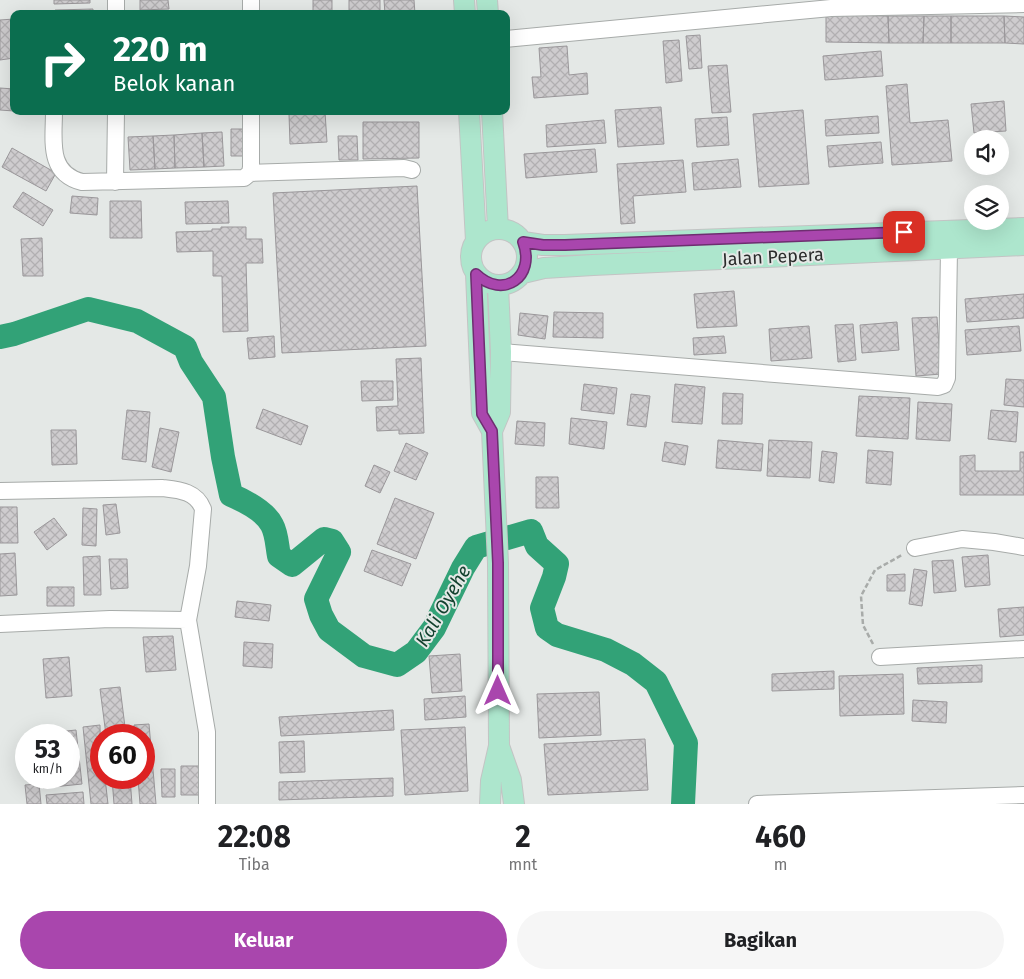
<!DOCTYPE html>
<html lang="id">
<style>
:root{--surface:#fff;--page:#f6f6f6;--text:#202124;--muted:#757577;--accent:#a946ad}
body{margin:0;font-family:"Fira Sans",sans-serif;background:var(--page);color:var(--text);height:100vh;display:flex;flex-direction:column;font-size:19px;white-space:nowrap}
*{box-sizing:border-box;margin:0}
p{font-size:16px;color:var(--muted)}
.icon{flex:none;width:28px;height:28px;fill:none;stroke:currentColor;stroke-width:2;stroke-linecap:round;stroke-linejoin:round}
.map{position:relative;height:804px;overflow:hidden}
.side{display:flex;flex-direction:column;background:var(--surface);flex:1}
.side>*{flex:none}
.top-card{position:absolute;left:10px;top:10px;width:500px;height:105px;border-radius:10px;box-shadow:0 5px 20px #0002;background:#0b6e4f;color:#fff;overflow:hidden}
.tools{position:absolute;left:964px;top:130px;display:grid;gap:10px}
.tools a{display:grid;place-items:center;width:45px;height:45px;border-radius:50%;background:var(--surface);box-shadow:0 5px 20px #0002;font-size:25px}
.speed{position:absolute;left:15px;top:724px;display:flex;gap:10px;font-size:25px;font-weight:700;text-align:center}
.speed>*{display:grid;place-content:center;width:65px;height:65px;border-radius:50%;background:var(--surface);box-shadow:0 5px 20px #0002;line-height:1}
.speed small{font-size:12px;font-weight:400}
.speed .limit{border:8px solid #d22;background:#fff;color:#111}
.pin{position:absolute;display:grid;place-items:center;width:42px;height:42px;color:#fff;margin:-21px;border-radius:10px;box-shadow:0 2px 8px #0006}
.me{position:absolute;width:55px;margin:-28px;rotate:0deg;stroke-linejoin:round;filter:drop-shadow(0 0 4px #0008)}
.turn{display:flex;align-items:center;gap:18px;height:105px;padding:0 20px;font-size:22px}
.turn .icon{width:65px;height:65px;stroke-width:2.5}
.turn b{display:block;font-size:35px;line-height:42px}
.eta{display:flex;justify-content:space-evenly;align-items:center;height:85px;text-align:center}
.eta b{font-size:30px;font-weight:700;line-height:35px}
.action{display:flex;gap:10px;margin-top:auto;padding:10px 20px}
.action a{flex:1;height:58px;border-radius:30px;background:var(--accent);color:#fff;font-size:20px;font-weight:700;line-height:58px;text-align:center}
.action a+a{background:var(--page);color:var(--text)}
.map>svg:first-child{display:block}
</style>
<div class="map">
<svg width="1024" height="804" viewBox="0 0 1024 804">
<defs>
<pattern id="building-cross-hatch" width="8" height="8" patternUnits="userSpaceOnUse" patternTransform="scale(1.25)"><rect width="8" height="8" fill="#ceccce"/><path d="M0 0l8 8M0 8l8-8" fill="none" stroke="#b1afb1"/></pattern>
</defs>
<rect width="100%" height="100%" fill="#e4e8e6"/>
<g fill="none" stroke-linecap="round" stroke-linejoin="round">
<path stroke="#32a277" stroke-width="24" d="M0,337L14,334L88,309L137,321L185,347L191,362L214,397L223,457L231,495C245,501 265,511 272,525C277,534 277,546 279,556L292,565L324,539L332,541L339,552L316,599L321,615L329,630L364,656L397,665L416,652L434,628L463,568L476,547L531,531L537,546L557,564L554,577L542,608L547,628L557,635L606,650L633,664L656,682L686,743L683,804"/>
</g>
<path fill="url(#building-cross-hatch)" stroke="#9a979a" d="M54,0H90V3L54,4Z
M140,0H168L169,9L140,10Z
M313,0H332V14H313Z
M349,0H380V14H349Z
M384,0H414L415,14H385Z
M93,9V14H55V10Z
M826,15L888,16L889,43L826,42Z
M888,16H924L923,43H889Z
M924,16H951V43H923Z
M951,16H1004L1005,43H951Z
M1004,16L1024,17V44L1005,43Z
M14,19V58L0,60V20Z
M700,35L702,68L689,69L686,36Z
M679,40L682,81L666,83L663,41Z
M567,46L569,75L587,73L588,94L534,98L532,77H541L539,48Z
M881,51L883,76L825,80L823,56Z
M727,65L731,112L712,113L708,66Z
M907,84L910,123L948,120L952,161L892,165L886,86Z
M0,88L14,89V111L0,110Z
M1004,101L1006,131L974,133L971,104Z
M661,107L664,144L618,147L615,110Z
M803,110L809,184L759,187L753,114Z
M142,111H186V112L142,114Z
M325,112L327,142L290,144L289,114Z
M878,116L879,133L826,136L825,120Z
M727,117L729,145L697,147L695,119Z
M604,120L606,143L547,147L546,125Z
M363,122H419V158L363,159Z
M231,129H246L247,156H231Z
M222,132L224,166L204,167L202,133Z
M202,133L204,167L175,168L174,135Z
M174,135L175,168L155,169L153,136Z
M153,136L155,169L130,170L128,137Z
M338,136H357L358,160H339Z
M881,142L883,163L829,167L827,146Z
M12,148L56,173L46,191L2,167Z
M595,149L597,172L526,178L524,154Z
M738,159L741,187L694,190L692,163Z
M683,160L686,192L633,196L635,223L621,224L617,164Z
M417,186L426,346L282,353L273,193Z
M23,192L53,210L43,226L13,207Z
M72,196L98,198L97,215L70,213Z
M110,201H141L142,238H110Z
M228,201L229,223L186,224L185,202Z
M221,227H246V239H262L263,263H246L248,331L223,332L222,276H213V251L177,252L176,232L212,231V229H221Z
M42,238L43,276H23L21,239Z
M734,291L737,326L697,328L694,294Z
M1024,294V318L967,322L965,299Z
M554,312L603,313V338L553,337Z
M520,313L548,316L545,339L518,335Z
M937,317L941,374L916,376L912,318Z
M897,322L899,350L862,353L860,325Z
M853,324L856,360L838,362L835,325Z
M809,326L812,358L771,361L769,329Z
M1019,326L1021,351L967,355L965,330Z
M274,336L275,357L249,359L247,338Z
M724,336L726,353L694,355L693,338Z
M421,358L424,433L399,434V430L377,431L376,407L398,406L396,359Z
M1006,379L1024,380V407L1004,405Z
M361,381H393V400L362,401Z
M584,384L617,388L614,414L581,410Z
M675,384L705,387L702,424L672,422Z
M723,393L743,394L742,424H722Z
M631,394L650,396L646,427L627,425Z
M859,396L910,398L908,439L856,436Z
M918,402L952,404L950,441L916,439Z
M263,409L308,426L301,445L256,428Z
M127,410L150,412L146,462L122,459Z
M991,410L1018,412L1016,442L988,439Z
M571,418L607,422L604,449L569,444Z
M517,421L545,423L544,446L515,444Z
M160,428L179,432L171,472L152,467Z
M51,430H76L77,464L52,465Z
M718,440L763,444L761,471L716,468Z
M769,440L812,442L810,478L767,476Z
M665,442L688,446L685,465L662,461Z
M406,443L428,453L416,480L394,471Z
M868,450L893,452L891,485L866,483Z
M822,451L837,453L834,483L819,481Z
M1020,452H1024V495H960V456L975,455V471H1020Z
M374,465L390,472L380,493L365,486Z
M536,477H558L559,508H536Z
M395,498L434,513L416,559L377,544Z
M116,504L120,533L106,535L103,505Z
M0,507H17L18,543H0Z
M83,508L97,509L96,546L82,545Z
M54,518L67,535L47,550L34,532Z
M372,550L411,564L402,586L364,571Z
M15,553L17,595L0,596V554Z
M988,555L990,585L965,587L962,557Z
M100,556L101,595H84L83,557Z
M109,559H127L128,588L111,589Z
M953,560L956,591L934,593L932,561Z
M914,569L927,571L922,606L909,604Z
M905,574V591H887V575Z
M47,587H74V606H47Z
M237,601L271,605L269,621L235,617Z
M1024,607V635L1000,637L998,609Z
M173,636L176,670L146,672L143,637Z
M244,642L273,644L272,668L243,666Z
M460,654L462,691L432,693L429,656Z
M69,657L72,696L46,698L43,659Z
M982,665V682L918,684L917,668Z
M834,671V689L772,691V674Z
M903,674L904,714L840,716L839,676Z
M120,687L126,735H106L100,689Z
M599,692L601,735L539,738L537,694Z
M465,696L466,717L425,720L424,699Z
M913,700L947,702L946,723L912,721Z
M393,710L394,730L281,736L279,717Z
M149,724L156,804H140L138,778H144V735H134V725Z
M100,725L101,778H105L108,804H91L83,727Z
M465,727L468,791L405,795L401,730Z
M76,730L82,784L43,788L42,778H69V735H38V734Z
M645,739L648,790L548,795L544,744Z
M304,741L305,772L280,773L279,742Z
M181,766H199V795H181Z
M161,769H175V797H162Z
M112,778H130L132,804H114Z
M393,778V796L279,800V782Z
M39,784L41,804H27L25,785Z
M83,792L84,804H47L46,795Z"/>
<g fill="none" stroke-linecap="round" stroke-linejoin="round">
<g stroke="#a7aba9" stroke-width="18">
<path id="minor" d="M116,14V0
M251,14V0
M506,39L831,8L1024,4
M54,111C54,140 47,173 82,182L244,178L250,173L251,167V111
M250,173L404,168L412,170
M115,182L116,111
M501,352L938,387L944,385L947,378L949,249
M0,491L162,488C179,490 196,491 203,509L198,566L188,620L207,732V804
M915,548L962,539L994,542L1024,547
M0,624L110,619L188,620
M880,657L1024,649
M757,804L1024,795"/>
</g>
<g stroke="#c3c4c4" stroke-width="22">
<path id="major" d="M464,0L465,14
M487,0L488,14
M469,111L476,241
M492,111L498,229
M471 257a28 28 0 1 1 56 0a28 28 0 1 1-56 0Z
M523,242L543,245H565L1024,228
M523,273L544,268L593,265L1024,245
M476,274L482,413L492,431
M499,746L511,780L514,804
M490,804L491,781L499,746L498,563L492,431L500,412L501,352L498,286"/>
</g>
<path stroke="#a8aba9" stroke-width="2.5" stroke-dasharray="5 2.5" stroke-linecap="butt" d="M873,644L863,625L861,596L875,570L902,555"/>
<use href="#minor" stroke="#fff" stroke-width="16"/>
<use href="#major" stroke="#ade6cd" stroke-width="20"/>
</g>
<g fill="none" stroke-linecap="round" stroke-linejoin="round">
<g stroke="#6e2e70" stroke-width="12">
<path id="route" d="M498,691V563L492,431L482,414L476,274C503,300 536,277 523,242L543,245H565L904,232"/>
</g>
<use href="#route" stroke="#a946ad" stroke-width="9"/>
</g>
<g text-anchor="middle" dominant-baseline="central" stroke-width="4" stroke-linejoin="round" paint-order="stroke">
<g font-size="18" fill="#2a2b2b" stroke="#e4e8e6">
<text transform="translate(773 257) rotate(-3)">Jalan Pepera</text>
</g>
<g font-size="19" font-style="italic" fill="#12412e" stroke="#e4e8e6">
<text transform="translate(443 606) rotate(-60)">Kali Oyehe</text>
</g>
</g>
</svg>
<div class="tools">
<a><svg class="icon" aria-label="sound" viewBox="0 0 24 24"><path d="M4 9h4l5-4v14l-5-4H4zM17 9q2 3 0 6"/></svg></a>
<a><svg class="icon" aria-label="layers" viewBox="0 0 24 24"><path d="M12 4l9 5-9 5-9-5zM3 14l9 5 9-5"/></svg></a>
</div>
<div class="speed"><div>53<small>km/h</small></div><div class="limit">60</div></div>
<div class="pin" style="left:904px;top:232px;background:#d93025"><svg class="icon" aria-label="arrive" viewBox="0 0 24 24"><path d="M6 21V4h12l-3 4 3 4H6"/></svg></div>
<svg class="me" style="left:498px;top:691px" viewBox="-20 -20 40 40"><path d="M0-17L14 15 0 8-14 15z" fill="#a946ad" stroke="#fff" stroke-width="4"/></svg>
<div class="top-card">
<div class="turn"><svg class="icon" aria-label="right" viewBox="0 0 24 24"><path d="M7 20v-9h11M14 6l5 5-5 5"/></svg><div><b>220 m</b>Belok kanan</div></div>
</div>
</div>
<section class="side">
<div class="eta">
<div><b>22:08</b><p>Tiba</p></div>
<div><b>2</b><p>mnt</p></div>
<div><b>460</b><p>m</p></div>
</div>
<div class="action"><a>Keluar</a><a>Bagikan</a></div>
</section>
